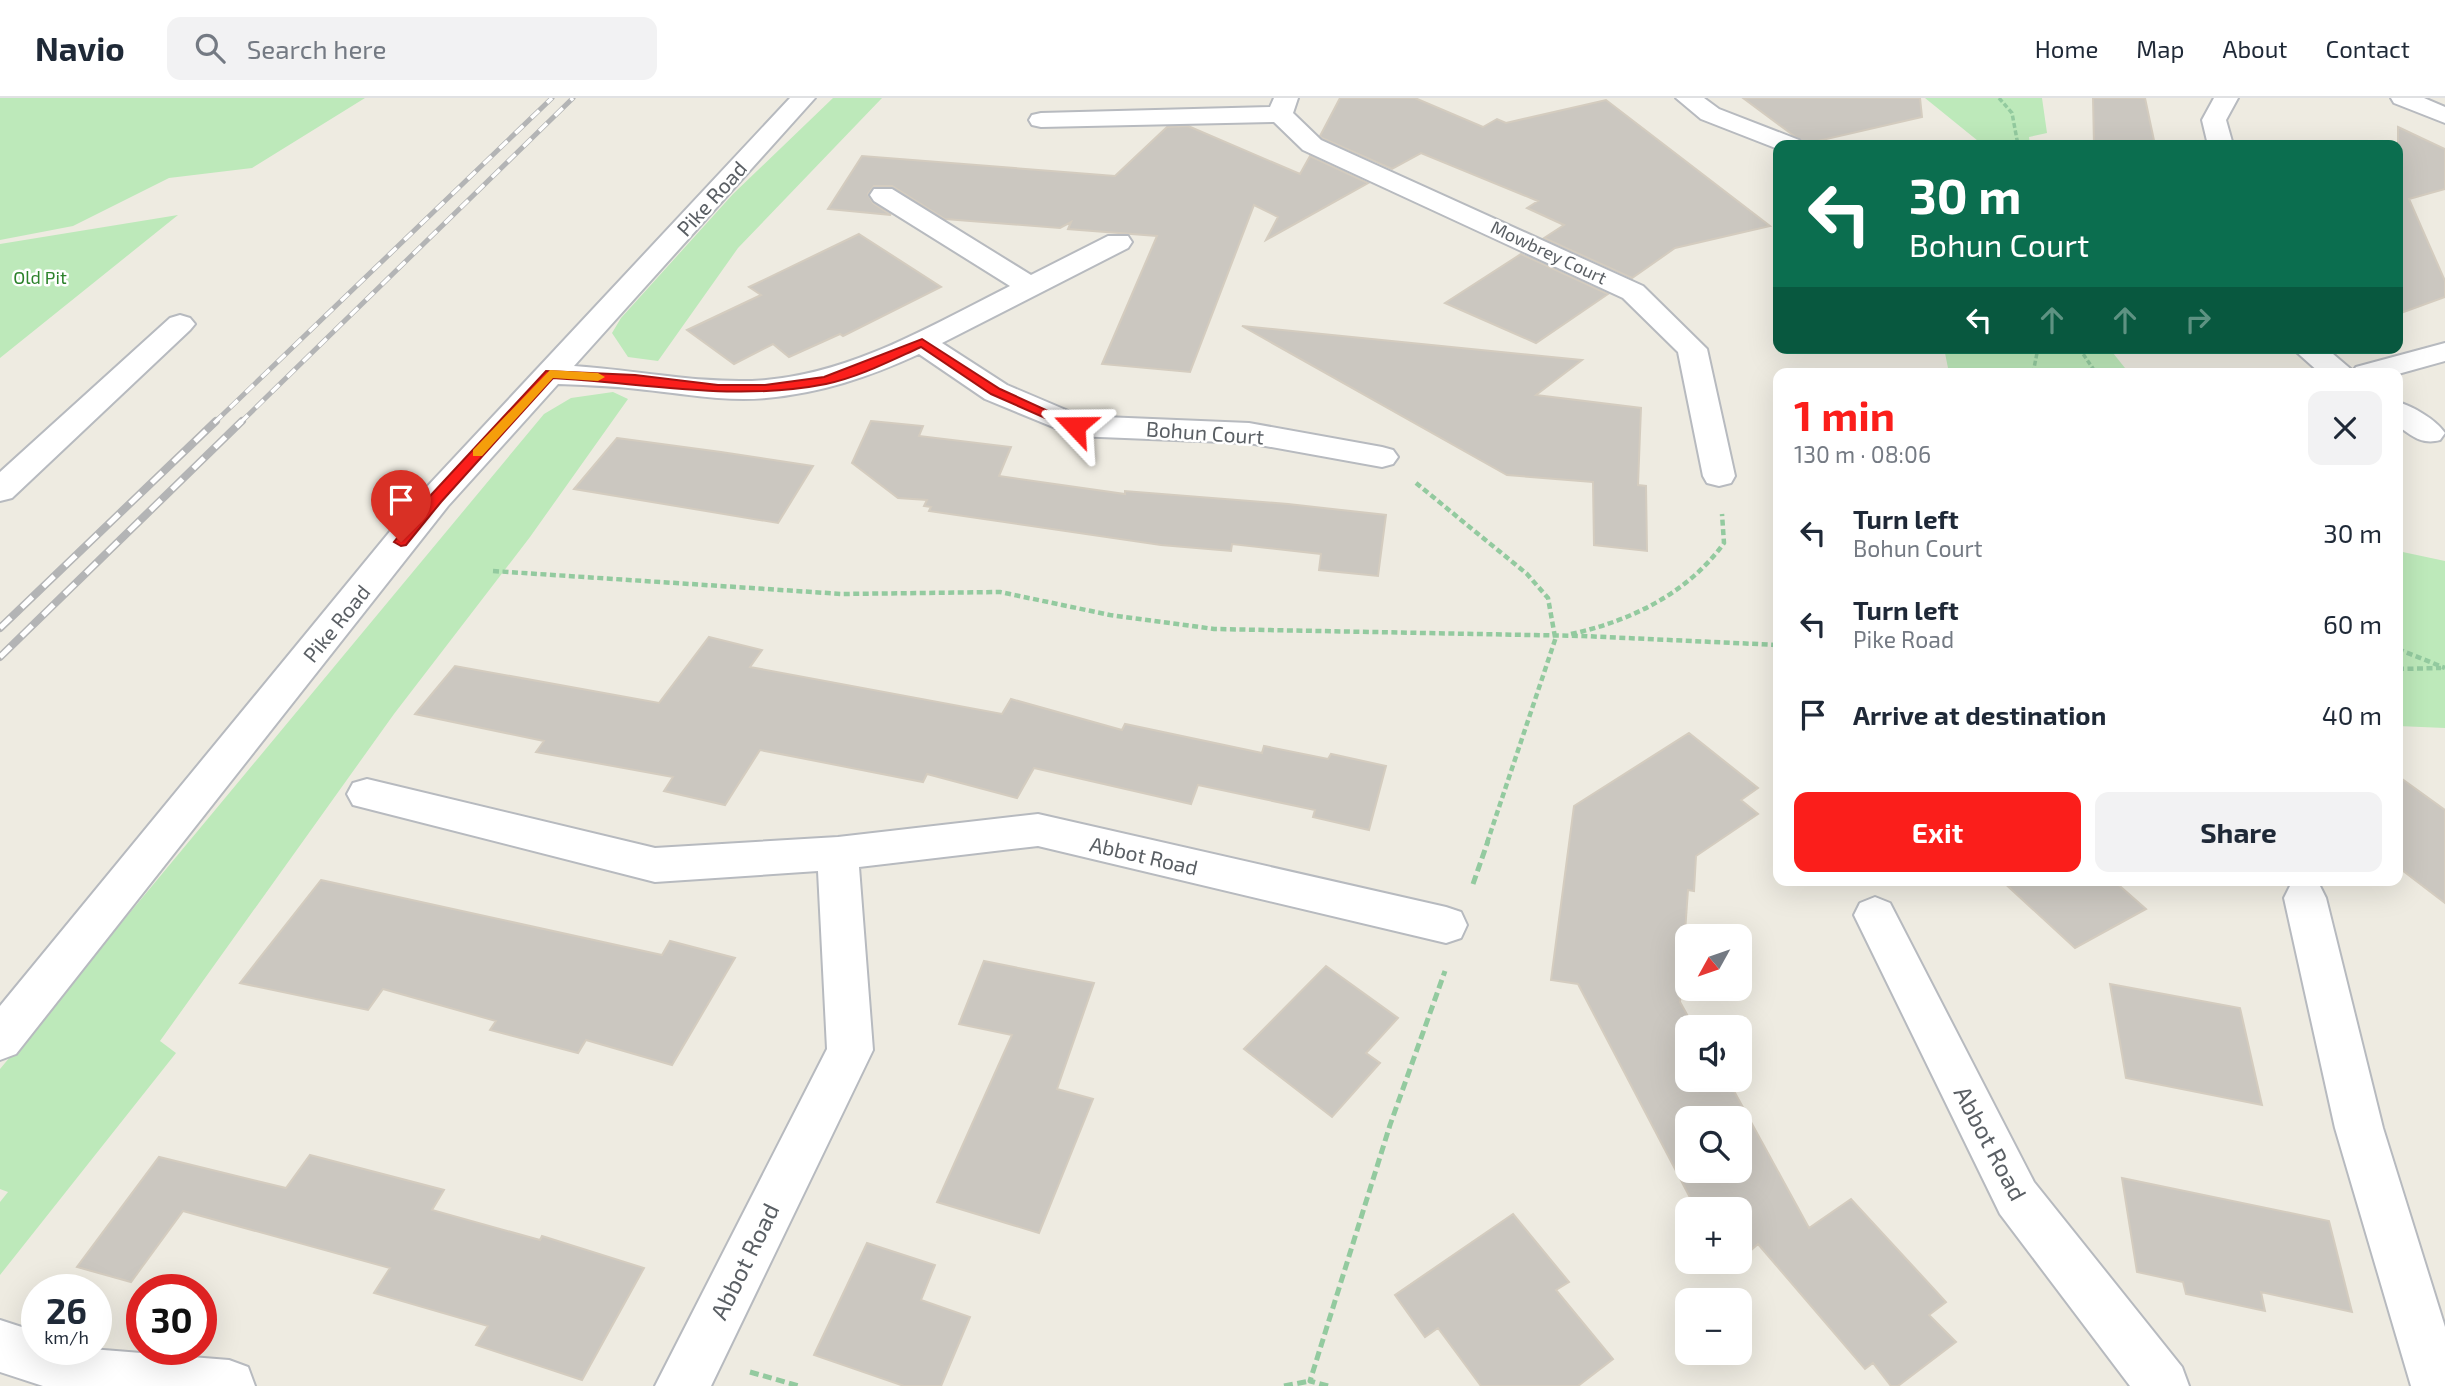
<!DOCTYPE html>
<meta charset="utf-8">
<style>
:root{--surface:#fff;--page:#f2f2f3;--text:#1f2937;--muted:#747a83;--line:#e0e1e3;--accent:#fb1e1b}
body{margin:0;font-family:"Exo 2",sans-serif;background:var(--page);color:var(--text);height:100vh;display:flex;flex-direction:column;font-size:26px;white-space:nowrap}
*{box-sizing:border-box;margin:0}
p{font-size:23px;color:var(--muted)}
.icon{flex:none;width:38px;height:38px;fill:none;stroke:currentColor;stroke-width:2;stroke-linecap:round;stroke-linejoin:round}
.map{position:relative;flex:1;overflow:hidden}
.side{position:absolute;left:1773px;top:270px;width:630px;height:518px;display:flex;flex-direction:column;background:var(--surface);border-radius:14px;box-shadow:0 7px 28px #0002}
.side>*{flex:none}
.guide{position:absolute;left:1773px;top:42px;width:630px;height:214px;border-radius:14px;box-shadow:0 7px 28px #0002;background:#0b6e4f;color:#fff;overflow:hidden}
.needle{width:46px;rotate:230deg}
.fabs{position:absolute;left:1675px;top:826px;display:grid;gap:14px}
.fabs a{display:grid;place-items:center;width:77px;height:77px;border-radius:14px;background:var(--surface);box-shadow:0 7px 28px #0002;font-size:35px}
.speed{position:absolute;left:21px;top:1176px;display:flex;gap:14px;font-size:35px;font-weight:700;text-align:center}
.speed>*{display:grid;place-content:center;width:91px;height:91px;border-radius:50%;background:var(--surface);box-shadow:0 7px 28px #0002;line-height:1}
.speed small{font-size:18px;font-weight:400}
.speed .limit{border:10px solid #d22;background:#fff;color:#111}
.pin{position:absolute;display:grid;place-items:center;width:60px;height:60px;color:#fff;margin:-72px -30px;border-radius:50% 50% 50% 0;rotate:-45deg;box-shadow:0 0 7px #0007}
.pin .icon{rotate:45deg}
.me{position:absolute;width:77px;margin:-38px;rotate:293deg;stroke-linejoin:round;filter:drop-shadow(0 0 5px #0008)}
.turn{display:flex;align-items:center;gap:24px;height:147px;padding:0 21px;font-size:32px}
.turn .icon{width:91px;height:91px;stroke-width:2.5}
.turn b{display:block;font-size:49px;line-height:60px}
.lanes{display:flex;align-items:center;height:66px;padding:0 21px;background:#0003;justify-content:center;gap:35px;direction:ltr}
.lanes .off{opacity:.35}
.round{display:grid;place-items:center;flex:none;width:74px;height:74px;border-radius:14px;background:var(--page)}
.headline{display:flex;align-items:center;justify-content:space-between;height:119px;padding:0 21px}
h1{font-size:42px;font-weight:700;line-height:52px;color:var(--accent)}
.primary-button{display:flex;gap:14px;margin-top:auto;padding:14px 21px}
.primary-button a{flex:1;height:80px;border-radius:14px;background:var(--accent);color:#fff;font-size:28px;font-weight:700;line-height:80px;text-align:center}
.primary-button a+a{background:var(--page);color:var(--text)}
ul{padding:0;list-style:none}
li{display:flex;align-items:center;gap:21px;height:91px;padding:0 21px}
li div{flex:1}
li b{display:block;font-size:26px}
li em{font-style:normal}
header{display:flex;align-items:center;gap:42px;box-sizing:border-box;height:98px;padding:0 35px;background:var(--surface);border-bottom:2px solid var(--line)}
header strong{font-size:33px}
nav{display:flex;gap:38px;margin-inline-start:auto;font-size:24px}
.search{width:490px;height:63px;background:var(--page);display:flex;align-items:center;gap:18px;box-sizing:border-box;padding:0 24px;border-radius:14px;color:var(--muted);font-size:26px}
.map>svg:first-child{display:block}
</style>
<header>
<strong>Navio</strong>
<div class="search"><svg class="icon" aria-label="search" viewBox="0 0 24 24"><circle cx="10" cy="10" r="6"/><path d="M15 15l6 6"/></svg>Search here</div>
<nav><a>Home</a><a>Map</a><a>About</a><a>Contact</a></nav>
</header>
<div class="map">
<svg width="2445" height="1288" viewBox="0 0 2445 1288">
<rect width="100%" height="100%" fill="#eeebe1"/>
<path fill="#bde9ba" d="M0,0H365L252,70L169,80L73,128L0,142Z
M833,0H882L738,150L658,263L628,259L612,235L621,220L733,96Z
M1925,0H2042L2047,35L2029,39L2030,47H1983Z
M178,117L0,260V146Z
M1944,250H2109L2129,275H1949Z
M613,294L628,301L530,439L394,616L160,943L176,955L0,1177V1104L8,1094L0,1091V971L544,316L571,300Z
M2398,453L2445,463V630L2398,628Z"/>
<path fill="#cbc7c0" stroke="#d4ccbf" stroke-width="2" fill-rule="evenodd" d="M1340,0H1415L1483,29L1497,21L1506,25L1606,2L1770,128L1675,150L1632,180L1544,140L1564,127L1527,110L1538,103L1421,55L1392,71L1322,40L1320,38Z
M1743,0H1920L1922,19L1805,46Z
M2093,0H2145L2155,47H2094Z
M1188,28L1300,76L1310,58L1368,85L1266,142L1278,119L1254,107L1190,274L1102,266L1157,138L1068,131L1071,124L1060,130L945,121L892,88H874L868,96L873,105L891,117L828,111L862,58L1115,78L1167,29Z
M2398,29L2445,51V91L2409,101L2445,183V199L2398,216Z
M859,136L941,189L843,238L840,236L789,259L773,246L734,266L687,232L761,197L749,189Z
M1521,156L1608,196L1536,245L1445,205Z
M1242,228L1582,262L1536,297L1641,310L1638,387L1646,388L1647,453L1594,447L1593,384L1507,377Z
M871,323L923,328L919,338L1011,349L999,378L1125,396V393L1288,406L1386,417L1378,478L1319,472L1321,456L1232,446L1231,453L1161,447L929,413L931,409L924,408L927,402L898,400L852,365Z
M617,340L721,354L813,368L778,425L574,391Z
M709,539L762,552L750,569L1002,616L1011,601L1122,632L1125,626L1262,655L1264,648L1328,661L1331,656L1386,668L1369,732L1313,719L1315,712L1198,687L1191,706L1034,670L1017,700L927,676L923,684L760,652L725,707L664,693L673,679L536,654L544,643L415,616L455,568L659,605Z
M1689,635L1758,690L1741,702L1758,716L1696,758L1694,793L1688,792L1680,904L1694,929H1687V982H1728L1809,1130L1851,1101L1946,1204L1929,1217L1956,1244L1898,1288H1891L1873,1265L1865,1271L1758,1146L1740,1162V1111H1696L1578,886L1551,882L1574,708ZM1687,1020H1740V1073H1687Z
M2398,678L2445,712V805L2398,769Z
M321,782L662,857L670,843L735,860L672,967L586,942L578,955L490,932L496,923L383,891L368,912L240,885Z
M2001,782H2113L2146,811L2075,850Z
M984,863L1094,885L1057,991L1093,1001L1039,1135L937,1104L1012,937L959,926Z
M1326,868L1398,920L1366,955L1380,965L1332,1019L1244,951Z
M2110,886L2240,910L2262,1007L2126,980Z
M310,1057L444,1092L432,1112L540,1142L542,1138L644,1170L582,1282L476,1247L488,1228L374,1195L390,1170L183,1113L131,1184L77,1169L159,1059L286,1090Z
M2122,1080L2329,1123L2352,1214L2261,1194L2265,1213L2186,1196L2183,1184L2137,1174Z
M1513,1116L1569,1184L1556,1192L1613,1261L1578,1288H1481L1438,1230L1425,1239L1395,1197Z
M867,1145L935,1167L921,1202L970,1219L941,1288H904L814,1257Z"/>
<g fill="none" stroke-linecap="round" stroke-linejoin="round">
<g stroke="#b7babf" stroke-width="4">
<path id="minor" d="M790,0H815L574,268C637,272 703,287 766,282C855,274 932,227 1010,188L874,103L870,97L874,91H892L1031,177L1108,138H1128L1132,144L1128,150L942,245L1007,287L1080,318L1249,325L1382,349L1393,352L1398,359L1393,366L1382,369L1249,345L1075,338L985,301L919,256C869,279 821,295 766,300C723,304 680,295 638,291C612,288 585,287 558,286L448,408L16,956L0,962V908L424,392Z
M1274,0H1298L1293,15L1321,42L1643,188L1707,251L1735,378L1731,385L1719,388L1707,385L1703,378L1678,254L1623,200L1303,52L1274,24L1041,29L1032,27L1029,22L1032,17L1041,15L1270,9Z
M1676,0H1704L1719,11L1799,42L1803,47H1778V51L1701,21Z
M2214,0H2238L2226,22L2233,47H2208L2202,22Z
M2391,0H2424L2445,9V25L2394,5Z
M180,217L190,220L195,226L190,232L12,400L0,403V374L170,220Z
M2445,245V263L2398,276L2320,275L2292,250H2326L2353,273L2356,269Z
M2398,304C2414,309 2435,321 2445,335L2440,342C2422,347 2412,338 2398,328Z
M367,681L655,750L838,739L1038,716L1446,809L1461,814L1467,827L1461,840L1446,845L1038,748L859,769L873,952L711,1288H655L827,951L818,773L655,784L353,707L347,696L353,685Z
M2305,783L2320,788L2326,800L2383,1030L2445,1229V1288H2411L2335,1030L2284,800L2290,788Z
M1875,799L1890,805L2034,1084L2182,1269L2189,1288H2130L2000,1116L1854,817L1860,805Z
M0,1222L37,1234V1251H91L229,1262L248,1269L255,1288H43L0,1274Z"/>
</g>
<path stroke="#93ca9f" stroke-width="3.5" stroke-dasharray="5 2.5" stroke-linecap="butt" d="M1999,0L2012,15L2018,47
M2079,250L2096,275
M2033,275L2038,250"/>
<path stroke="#93ca9f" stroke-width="4.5" stroke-dasharray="6 3.5" stroke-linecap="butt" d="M1416,385L1527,476L1548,500L1555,539
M493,473L842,496L1000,494L1110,517L1214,531L1583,538L1778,547
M1571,536C1631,523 1688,495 1724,445L1722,416
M2398,551L2445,570
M2398,571L2441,570
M1487,745L1556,539"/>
<path stroke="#93ca9f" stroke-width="5" stroke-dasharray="9 4.5" stroke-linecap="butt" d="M1473,786L1488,743
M750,1274L799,1288
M1284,1288L1310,1283
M1328,1288L1310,1283L1390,1027L1445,873"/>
<use href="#minor" fill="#fff" fill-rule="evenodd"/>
<g stroke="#b3b4b5" stroke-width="5">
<path id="rail-far1" d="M214,325L552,0
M240,325L573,0"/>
</g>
<g stroke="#b3b4b5" stroke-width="8">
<path id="rail" d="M0,530L216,323
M0,559L242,323"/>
</g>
<use href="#rail-far1" stroke="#fff" stroke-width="3.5" stroke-dasharray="11" stroke-linecap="butt"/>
<use href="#rail" stroke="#fff" stroke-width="5" stroke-dasharray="15" stroke-linecap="butt"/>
</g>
<path fill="#fb1e1b" stroke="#a31412" stroke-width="2" d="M922,241L1000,291L1081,328L1070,331L991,296L921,249C890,263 859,279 826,286C735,304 644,285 553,280L441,404L406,447L401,448L394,444L431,397L546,273L635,277L718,287H765L824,279Z"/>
<path fill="#f59e0b" d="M550,272L598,275L605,279L598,283L553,280L482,358H473V352Z"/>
<g text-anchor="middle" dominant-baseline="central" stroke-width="5" stroke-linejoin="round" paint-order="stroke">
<g font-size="18" fill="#5a5f64" stroke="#fff">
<text transform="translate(1549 154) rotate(25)">Mowbrey Court</text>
</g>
<g font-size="18" fill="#2c822b" stroke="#fff">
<text x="40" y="179">Old Pit</text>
</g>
<g font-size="21" fill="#5a5f64" stroke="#fff">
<text transform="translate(711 100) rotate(-48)">Pike Road</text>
<text transform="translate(1205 334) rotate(4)">Bohun Court</text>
<text transform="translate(336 525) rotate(-51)">Pike Road</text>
<text transform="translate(1144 757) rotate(13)">Abbot Road</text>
</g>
<g font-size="24" fill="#5a5f64" stroke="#fff">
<text transform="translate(1991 1045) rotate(62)">Abbot Road</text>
<text transform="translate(744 1163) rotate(-64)">Abbot Road</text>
</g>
</g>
</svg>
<div class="fabs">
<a><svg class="needle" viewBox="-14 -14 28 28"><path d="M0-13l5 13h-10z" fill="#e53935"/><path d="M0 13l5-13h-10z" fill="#747a83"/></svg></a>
<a><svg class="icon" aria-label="sound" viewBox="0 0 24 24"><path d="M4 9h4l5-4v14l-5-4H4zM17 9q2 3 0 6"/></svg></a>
<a><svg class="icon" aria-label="search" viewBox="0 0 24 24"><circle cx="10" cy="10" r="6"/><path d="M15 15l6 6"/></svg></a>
<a>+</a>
<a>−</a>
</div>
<div class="speed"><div>26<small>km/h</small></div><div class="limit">30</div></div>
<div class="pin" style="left:401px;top:444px;background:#d93025"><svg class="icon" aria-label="arrive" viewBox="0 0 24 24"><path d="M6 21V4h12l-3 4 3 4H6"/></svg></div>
<svg class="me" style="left:1075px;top:328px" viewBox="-20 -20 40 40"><path d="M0-17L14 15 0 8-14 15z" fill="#fb1e1b" stroke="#fff" stroke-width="4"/></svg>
<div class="guide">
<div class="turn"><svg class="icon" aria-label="left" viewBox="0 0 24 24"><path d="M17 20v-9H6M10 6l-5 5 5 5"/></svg><div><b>30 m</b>Bohun Court</div></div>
<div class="lanes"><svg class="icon" aria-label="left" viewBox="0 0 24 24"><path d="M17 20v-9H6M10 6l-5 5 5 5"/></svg><svg class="icon off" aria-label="ahead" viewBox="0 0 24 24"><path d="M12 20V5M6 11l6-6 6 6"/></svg><svg class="icon off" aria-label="ahead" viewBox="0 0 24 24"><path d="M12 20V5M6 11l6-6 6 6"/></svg><svg class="icon off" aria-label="right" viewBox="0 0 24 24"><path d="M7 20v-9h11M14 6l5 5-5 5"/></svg></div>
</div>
<section class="side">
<div class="headline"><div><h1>1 min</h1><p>130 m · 08:06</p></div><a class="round"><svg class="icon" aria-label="close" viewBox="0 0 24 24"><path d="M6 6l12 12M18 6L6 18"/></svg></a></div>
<ul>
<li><svg class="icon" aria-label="left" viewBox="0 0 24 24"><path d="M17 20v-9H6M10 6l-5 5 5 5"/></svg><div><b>Turn left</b><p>Bohun Court</p></div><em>30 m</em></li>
<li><svg class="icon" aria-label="left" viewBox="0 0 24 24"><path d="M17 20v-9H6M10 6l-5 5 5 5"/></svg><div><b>Turn left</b><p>Pike Road</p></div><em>60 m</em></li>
<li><svg class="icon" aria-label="arrive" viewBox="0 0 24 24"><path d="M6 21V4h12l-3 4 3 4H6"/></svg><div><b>Arrive at destination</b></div><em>40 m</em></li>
</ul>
<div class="primary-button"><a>Exit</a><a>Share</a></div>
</section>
</div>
